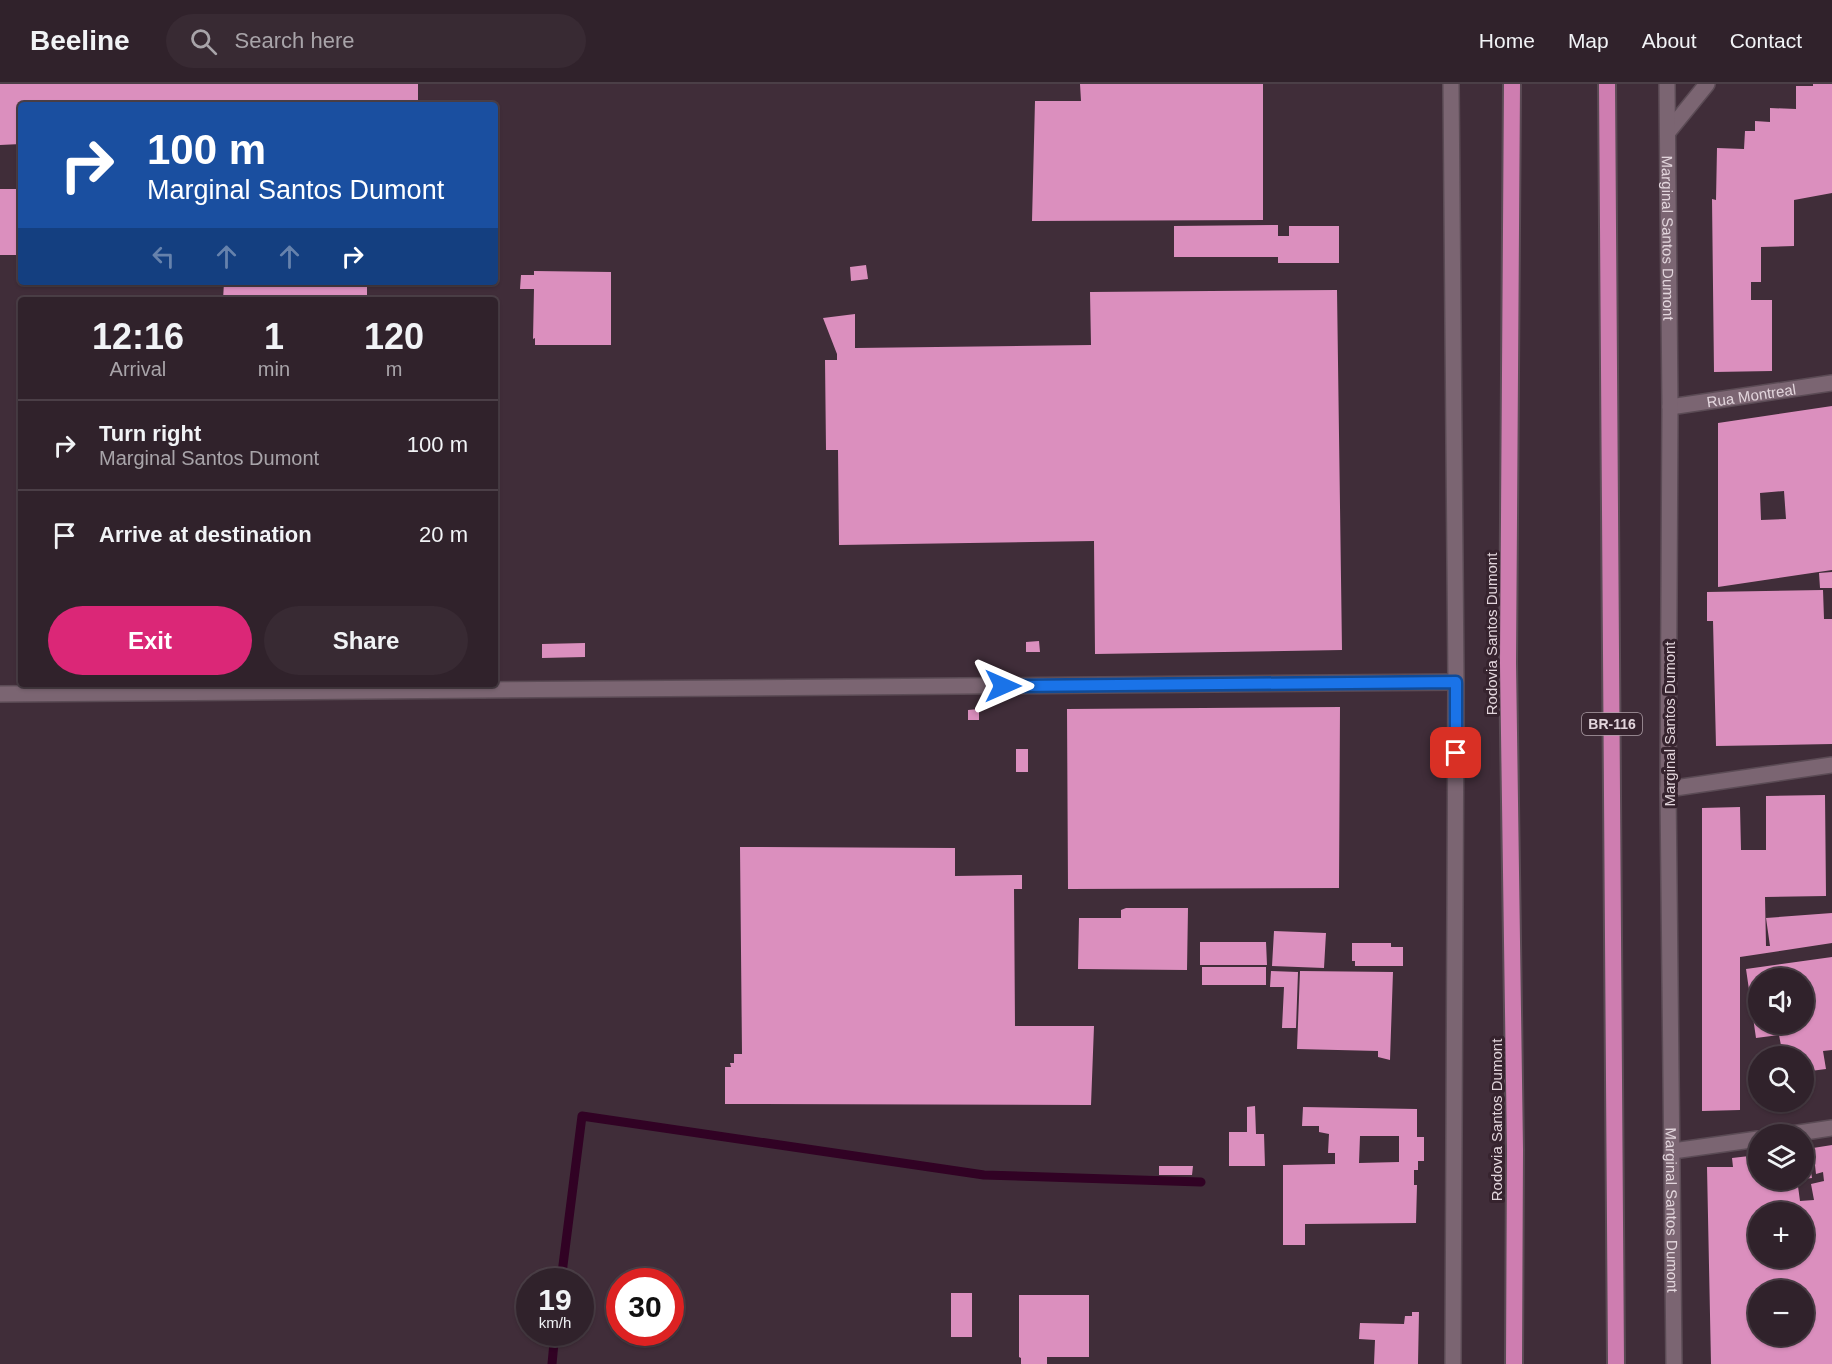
<!DOCTYPE html>
<meta charset="utf-8">
<style>
:root{--surface:#30222b;--page:#382a33;--text:#f1f3f6;--muted:#a8a4a9;--line:#4b3f47;--accent:#db2777}
body{margin:0;font-family:Arial,sans-serif;background:var(--page);color:var(--text);height:100vh;display:flex;flex-direction:column;font-size:22px;white-space:nowrap}
*{box-sizing:border-box;margin:0}
p{font-size:20px;color:var(--muted)}
.icon{flex:none;width:33px;height:33px;fill:none;stroke:currentColor;stroke-width:2;stroke-linecap:round;stroke-linejoin:round}
.map{position:relative;flex:1;overflow:hidden}
.details{position:absolute;left:18px;top:213px;width:480px;height:390px;display:flex;flex-direction:column;background:var(--surface);border-radius:6px;box-shadow:0 2px 4px #0004,0 0 0 2px var(--line)}
.details>*{flex:none}
.hud{position:absolute;left:18px;top:18px;width:480px;height:183px;border-radius:6px;box-shadow:0 2px 4px #0004,0 0 0 2px var(--line);background:#1a4fa0;color:#fff;overflow:hidden}
.buttons{position:absolute;left:1748px;top:884px;display:grid;gap:12px}
.buttons a{display:grid;place-items:center;width:66px;height:66px;border-radius:50%;background:var(--surface);box-shadow:0 2px 4px #0004,0 0 0 2px var(--line);font-size:30px}
.speed{position:absolute;left:516px;top:1184px;display:flex;gap:12px;font-size:30px;font-weight:700;text-align:center}
.speed>*{display:grid;place-content:center;width:78px;height:78px;border-radius:50%;background:var(--surface);box-shadow:0 2px 4px #0004,0 0 0 2px var(--line);line-height:1}
.speed small{font-size:15px;font-weight:400}
.speed .limit{border:9px solid #d22;background:#fff;color:#111}
.pin{position:absolute;display:grid;place-items:center;width:51px;height:51px;color:#fff;margin:-26px;border-radius:12px;box-shadow:0 3px 9px #0006}
.me{position:absolute;width:66px;margin:-33px;rotate:90deg;stroke-linejoin:round;filter:drop-shadow(0 0 4px #0008)}
.turn{display:flex;align-items:center;gap:21px;height:126px;padding:0 30px;font-size:27px}
.turn .icon{width:78px;height:78px;stroke-width:2.5}
.turn b{display:block;font-size:42px;line-height:51px}
.lanes{display:flex;align-items:center;height:57px;padding:0 30px;background:#0003;justify-content:center;gap:30px;direction:ltr}
.lanes .off{opacity:.35}
.eta{display:flex;justify-content:space-evenly;align-items:center;height:102px;text-align:center}
.eta b{font-size:36px;font-weight:600;line-height:42px}
.action{display:flex;gap:12px;margin-top:auto;padding:12px 30px}
.action a{flex:1;height:69px;border-radius:36px;background:var(--accent);color:#fff;font-size:24px;font-weight:600;line-height:69px;text-align:center}
.action a+a{background:var(--page);color:var(--text)}
ul{padding:0;list-style:none}
li{display:flex;align-items:center;gap:18px;height:90px;padding:0 30px;border-top:2px solid var(--line)}
li div{flex:1}
li b{display:block;font-size:22px}
li em{font-style:normal}
header{display:flex;align-items:center;gap:36px;box-sizing:border-box;height:84px;padding:0 30px;background:var(--surface);border-bottom:2px solid var(--line)}
header strong{font-size:28px}
nav{display:flex;gap:33px;margin-inline-start:auto;font-size:21px}
.search{width:420px;height:54px;background:var(--page);display:flex;align-items:center;gap:15px;box-sizing:border-box;padding:0 21px;border-radius:33px;color:var(--muted);font-size:22px}
.map>svg:first-child{display:block}
</style>
<header>
<strong>Beeline</strong>
<div class="search"><svg class="icon" aria-label="search" viewBox="0 0 24 24"><circle cx="10" cy="10" r="6"/><path d="M15 15l6 6"/></svg>Search here</div>
<nav><a>Home</a><a>Map</a><a>About</a><a>Contact</a></nav>
</header>
<div class="map">
<svg width="1832" height="1280" viewBox="0 0 1832 1280">
<rect width="100%" height="100%" fill="#402d39"/>
<g fill="none" stroke-linecap="round" stroke-linejoin="round">
<path stroke="#310224" stroke-width="9" d="M561,1197L582,1032L984,1091L1201,1098
M552,1280L555,1248"/>
</g>
<path fill="#db8fbe" fill-rule="evenodd" d="M0,0H418V21H21V60L0,61Z
M1080,0H1263V136L1032,137L1035,17H1081Z
M1813,0H1832V109L1794,116V162L1761,163V198H1751V216H1772V287L1714,288L1712,115L1716,116L1717,64L1744,65L1745,47H1755V37L1770,38V24L1796,25V2H1813Z
M0,105H21V171H0Z
M1278,141V152H1289V142H1339V179H1278V173H1174V142Z
M866,181L868,195L851,197L850,183Z
M534,187L611,188V261H535V254L533,255L534,205H520L521,191H534Z
M224,198H367V216H223Z
M1337,206L1342,566L1095,570L1094,457L839,461L838,366H826L825,276H837V270L823,234L855,230V264L1091,261L1090,208Z
M1832,322V486L1718,503V339ZM1784,407L1786,435L1761,436L1760,409Z
M1832,488V504H1820L1819,489Z
M1823,506L1824,535H1832V660L1716,662L1713,537H1707V508Z
M1039,557L1040,568H1026V558Z
M585,559V573L542,574V560Z
M1340,623L1339,804L1068,805L1067,625Z
M979,625V636H968V626Z
M1016,665H1028V688H1016Z
M1825,711L1826,812L1765,813L1766,862H1770L1766,834L1832,829V859L1740,873V1026L1702,1027V724L1740,723L1741,766H1766V712Z
M740,763L955,764V792L1022,791V805H1014L1015,942H1094L1091,1021L725,1020V983H731L730,979H734V970H742Z
M1126,824H1188L1187,886L1078,885L1079,834H1121V826Z
M1274,847L1326,849L1324,884L1272,882Z
M1200,858H1266L1267,881H1200Z
M1352,859H1391V863H1403V882H1355V877H1352Z
M1832,873V966L1823,967L1826,985L1803,988V972H1783L1779,951L1756,954L1746,885ZM1758,894H1803V939H1758Z
M1202,883H1266V901H1202Z
M1271,887L1298,888L1296,944H1282L1284,903H1270Z
M1300,887L1393,888L1390,976L1378,973V967L1297,965Z
M1255,1022L1256,1050H1264L1265,1082H1229V1048H1247V1023Z
M1303,1023L1417,1025V1053H1424V1077H1418V1086H1414V1101H1417L1416,1139L1305,1140V1161H1283V1081L1335,1080V1069H1328L1329,1050L1319,1048V1042H1302ZM1360,1052H1399V1078L1359,1079Z
M1832,1061V1280H1711L1707,1083H1733L1732,1074L1758,1071V1095H1797L1800,1117L1814,1116L1811,1100L1824,1097L1823,1088L1816,1090L1813,1064ZM1758,1128H1803V1173H1758ZM1758,1206H1803V1251H1758Z
M1807,1064L1812,1094L1803,1095V1065Z
M1159,1082H1193L1192,1091H1159Z
M951,1209H972V1253H951Z
M1019,1211H1089V1273H1047V1280H1021V1274L1019,1273Z
M1412,1228H1419L1418,1280H1374L1375,1256L1359,1255L1360,1239L1404,1240L1405,1232H1412Z"/>
<g fill="none" stroke-linecap="round" stroke-linejoin="round">
<g stroke="#5b4b55" stroke-width="18">
<g id="minor">
<path d="M1668,48L1707,0"/>
<path id="s1" d="M1670,323L1832,299"/>
<path d="M0,610L1456,598"/>
<path d="M1668,705L1832,681"/>
<path d="M1792,1050L1832,1044"/>
<path d="M1673,1067L1758,1055"/>
</g>
</g>
<g stroke="#5b4b55" stroke-width="18">
<g id="secondary">
<path d="M1451,0L1456,598L1453,1280"/>
<path id="s2" d="M1667,0L1670,323L1668,705L1674,1280"/>
</g>
</g>
<g stroke="#5b4b55" stroke-width="20">
<path id="trunk" d="M1512,0L1508,579L1515,1066L1514,1280
M1607,0L1616,1280"/>
</g>
<use href="#minor" stroke="#7b6572" stroke-width="15"/>
<use href="#secondary" stroke="#7b6572" stroke-width="15"/>
<use href="#trunk" stroke="#ce7db0" stroke-width="16"/>
</g>
<g fill="none" stroke-linecap="round" stroke-linejoin="round">
<g stroke="#114b97" stroke-width="15">
<path id="route" d="M1003,602L1456,598V669"/>
</g>
<use href="#route" stroke="#1a73e8" stroke-width="10"/>
</g>
<g text-anchor="middle" dominant-baseline="central" stroke-width="6" stroke-linejoin="round" paint-order="stroke">
<rect fill="#36232e" stroke="#aea0a8" stroke-width="1.5" x="1582" y="629" width="60" height="22" rx="4.5"/>
<g font-size="14" font-weight="bold" fill="#e2d5dc">
<text x="1612" y="640">BR-116</text>
</g>
<g font-size="15" fill="#e2d5dc" stroke="#36232e">
<text stroke="none"><textPath href="#s2" startOffset="154">Marginal Santos Dumont</textPath></text>
<text stroke="none"><textPath href="#s1" startOffset="82">Rua Montreal</textPath></text>
<text transform="translate(1491 550) rotate(-90)">Rodovia Santos Dumont</text>
<text transform="translate(1669 640) rotate(-90)">Marginal Santos Dumont</text>
<text transform="translate(1496 1036) rotate(-90)">Rodovia Santos Dumont</text>
<text stroke="none"><textPath href="#s2" startOffset="1126">Marginal Santos Dumont</textPath></text>
</g>
</g>
</svg>
<div class="buttons">
<a><svg class="icon" aria-label="sound" viewBox="0 0 24 24"><path d="M4 9h4l5-4v14l-5-4H4zM17 9q2 3 0 6"/></svg></a>
<a><svg class="icon" aria-label="search" viewBox="0 0 24 24"><circle cx="10" cy="10" r="6"/><path d="M15 15l6 6"/></svg></a>
<a><svg class="icon" aria-label="layers" viewBox="0 0 24 24"><path d="M12 4l9 5-9 5-9-5zM3 14l9 5 9-5"/></svg></a>
<a>+</a>
<a>−</a>
</div>
<div class="speed"><div>19<small>km/h</small></div><div class="limit">30</div></div>
<div class="pin" style="left:1456px;top:669px;background:#d93025"><svg class="icon" aria-label="arrive" viewBox="0 0 24 24"><path d="M6 21V4h12l-3 4 3 4H6"/></svg></div>
<svg class="me" style="left:1003px;top:602px" viewBox="-20 -20 40 40"><path d="M0-17L14 15 0 8-14 15z" fill="#1a73e8" stroke="#fff" stroke-width="4"/></svg>
<div class="hud">
<div class="turn"><svg class="icon" aria-label="right" viewBox="0 0 24 24"><path d="M7 20v-9h11M14 6l5 5-5 5"/></svg><div><b>100 m</b>Marginal Santos Dumont</div></div>
<div class="lanes"><svg class="icon off" aria-label="left" viewBox="0 0 24 24"><path d="M17 20v-9H6M10 6l-5 5 5 5"/></svg><svg class="icon off" aria-label="ahead" viewBox="0 0 24 24"><path d="M12 20V5M6 11l6-6 6 6"/></svg><svg class="icon off" aria-label="ahead" viewBox="0 0 24 24"><path d="M12 20V5M6 11l6-6 6 6"/></svg><svg class="icon" aria-label="right" viewBox="0 0 24 24"><path d="M7 20v-9h11M14 6l5 5-5 5"/></svg></div>
</div>
<section class="details">
<div class="eta">
<div><b>12:16</b><p>Arrival</p></div>
<div><b>1</b><p>min</p></div>
<div><b>120</b><p>m</p></div>
</div>
<ul>
<li><svg class="icon" aria-label="right" viewBox="0 0 24 24"><path d="M7 20v-9h11M14 6l5 5-5 5"/></svg><div><b>Turn right</b><p>Marginal Santos Dumont</p></div><em>100 m</em></li>
<li><svg class="icon" aria-label="arrive" viewBox="0 0 24 24"><path d="M6 21V4h12l-3 4 3 4H6"/></svg><div><b>Arrive at destination</b></div><em>20 m</em></li>
</ul>
<div class="action"><a>Exit</a><a>Share</a></div>
</section>
</div>
